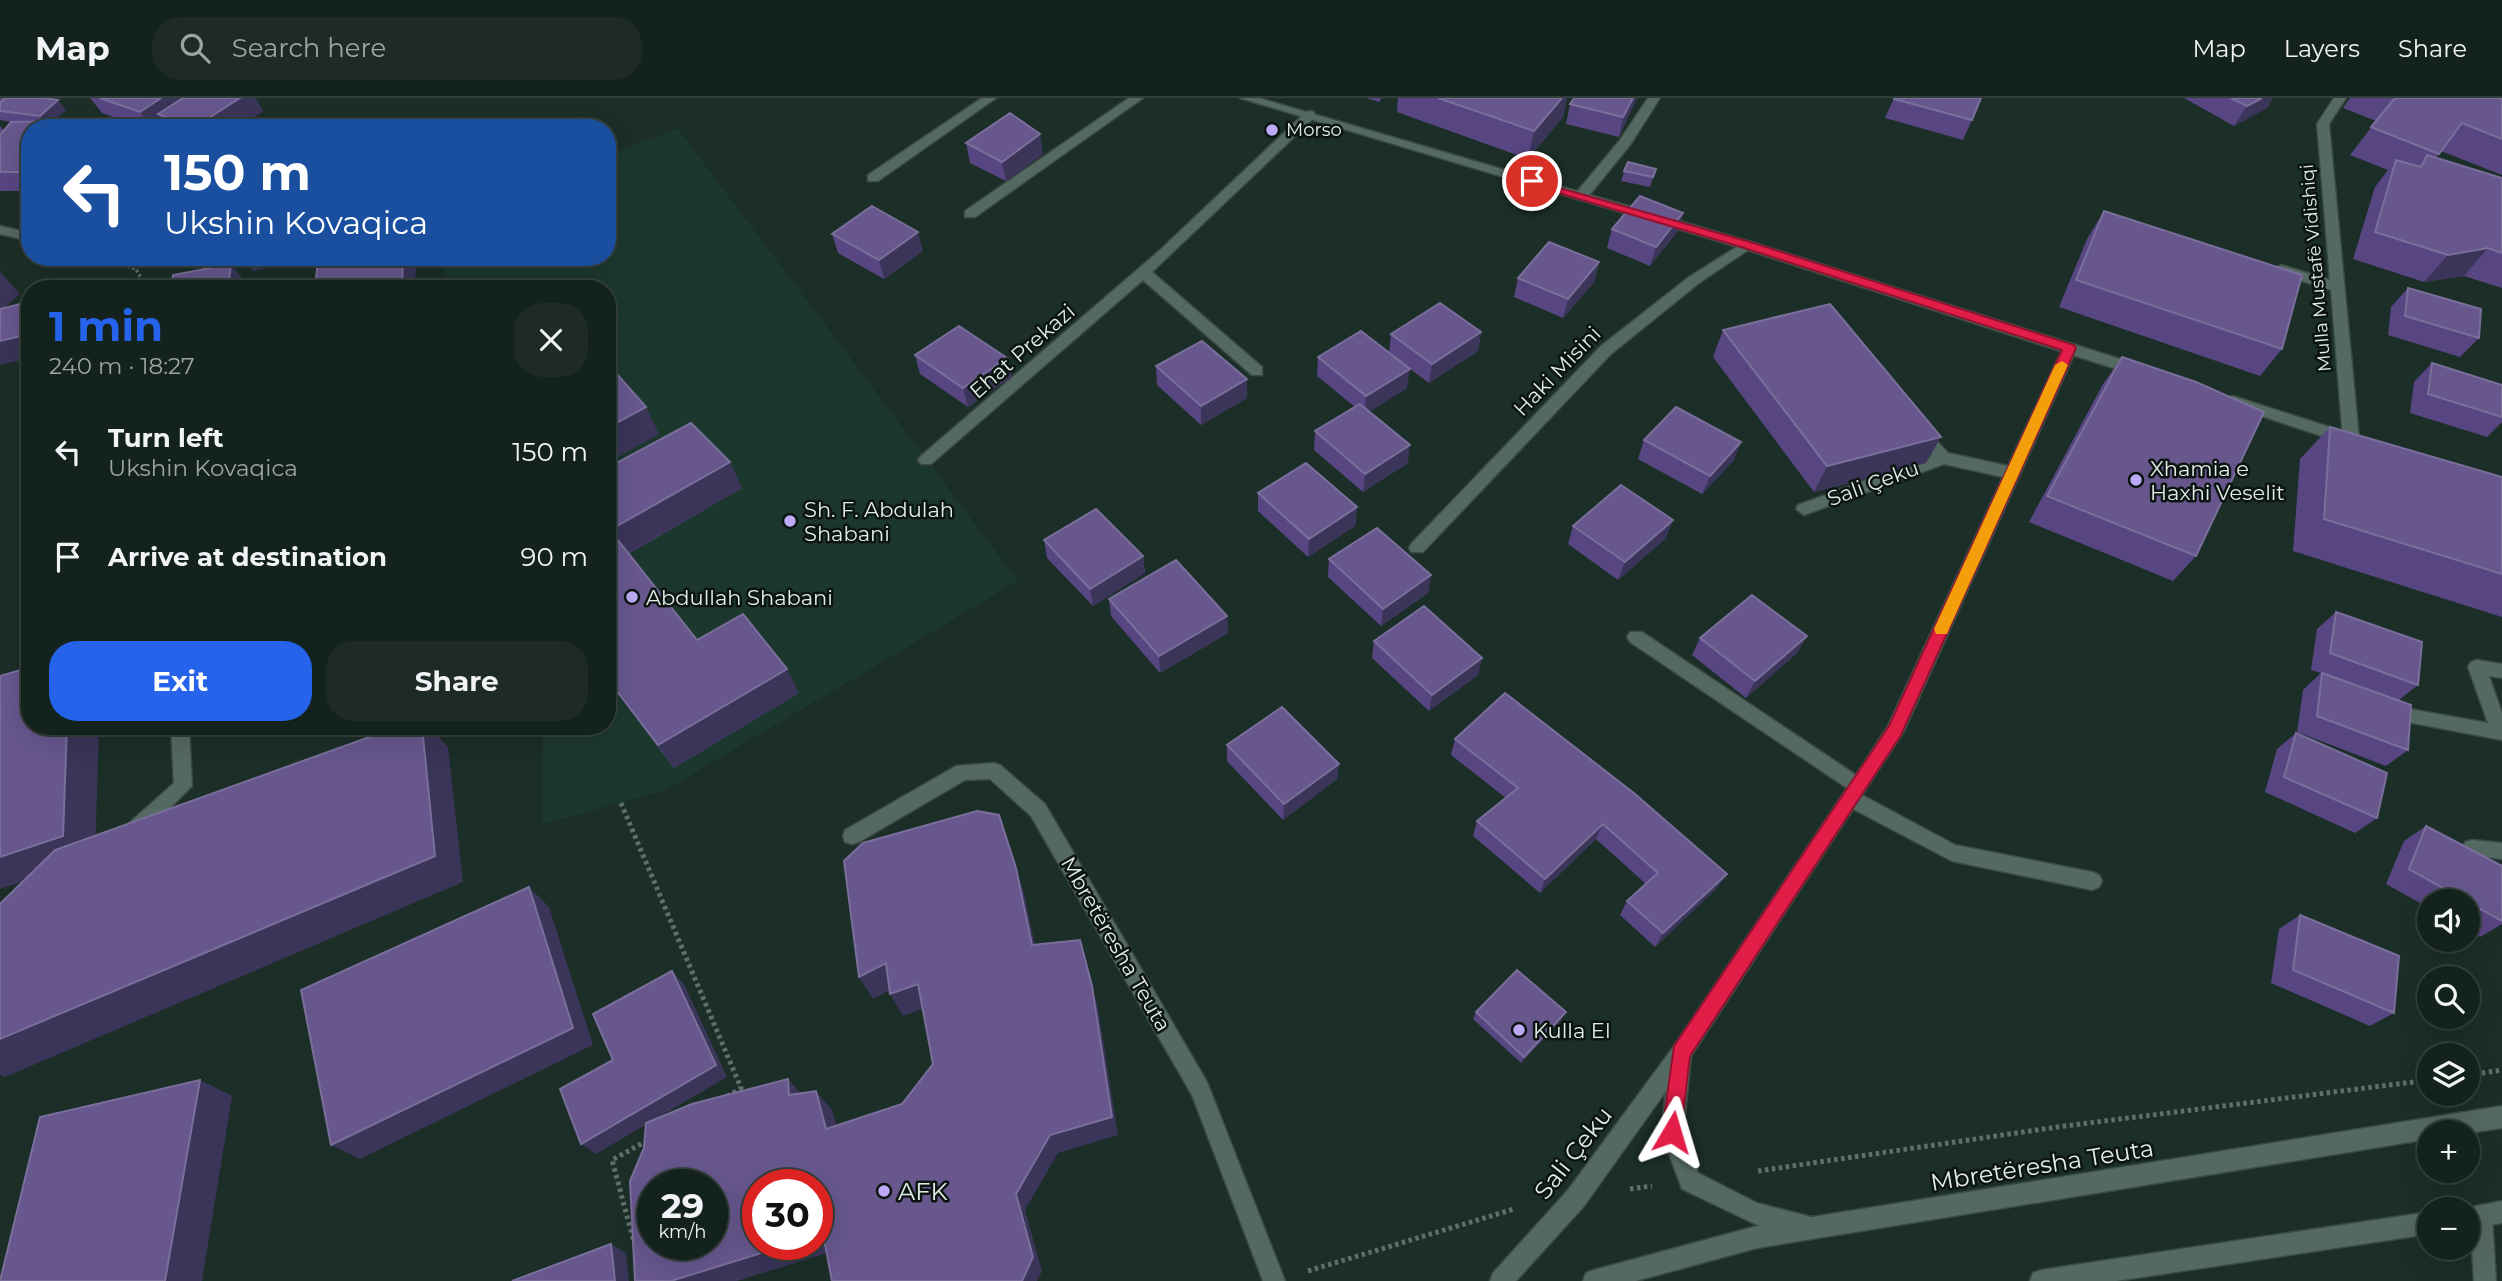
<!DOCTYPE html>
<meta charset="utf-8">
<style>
:root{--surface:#14221d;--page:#1d2a26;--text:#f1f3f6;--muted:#9da4a4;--line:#333f3b;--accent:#2563eb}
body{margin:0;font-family:Montserrat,sans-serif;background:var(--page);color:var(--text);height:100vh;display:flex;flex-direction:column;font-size:26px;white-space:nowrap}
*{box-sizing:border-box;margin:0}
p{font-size:23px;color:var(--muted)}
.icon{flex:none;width:38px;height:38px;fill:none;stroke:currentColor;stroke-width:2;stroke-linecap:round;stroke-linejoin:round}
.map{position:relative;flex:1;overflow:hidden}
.sheet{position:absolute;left:21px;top:182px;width:595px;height:455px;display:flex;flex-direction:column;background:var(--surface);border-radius:28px;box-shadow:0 7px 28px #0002,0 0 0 2px var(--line)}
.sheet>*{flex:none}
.banner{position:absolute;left:21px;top:21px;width:595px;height:147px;border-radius:28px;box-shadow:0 7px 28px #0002,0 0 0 2px var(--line);background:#1a4fa0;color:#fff;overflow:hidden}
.fabs{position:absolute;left:2417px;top:791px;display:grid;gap:14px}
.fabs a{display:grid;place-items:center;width:63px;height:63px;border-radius:50%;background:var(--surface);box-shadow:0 7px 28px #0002,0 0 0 2px var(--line);font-size:35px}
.speed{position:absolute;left:637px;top:1071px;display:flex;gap:14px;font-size:35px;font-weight:700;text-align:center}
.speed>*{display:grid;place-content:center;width:91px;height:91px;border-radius:50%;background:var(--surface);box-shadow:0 7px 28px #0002,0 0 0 2px var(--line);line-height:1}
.speed small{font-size:18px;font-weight:400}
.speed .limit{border:10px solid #d22;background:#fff;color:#111}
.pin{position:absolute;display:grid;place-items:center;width:60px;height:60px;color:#fff;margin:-30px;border:4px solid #fff;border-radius:50%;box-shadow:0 2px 7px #0007}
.me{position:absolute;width:77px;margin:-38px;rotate:7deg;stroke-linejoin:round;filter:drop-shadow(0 0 5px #0008)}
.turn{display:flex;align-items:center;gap:24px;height:147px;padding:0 28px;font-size:32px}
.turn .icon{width:91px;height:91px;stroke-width:2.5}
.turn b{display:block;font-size:49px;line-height:60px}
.round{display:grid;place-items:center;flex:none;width:74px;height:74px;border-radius:28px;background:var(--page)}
.summary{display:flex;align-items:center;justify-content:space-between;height:119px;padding:0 28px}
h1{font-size:42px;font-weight:700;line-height:52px;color:var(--accent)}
.action{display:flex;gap:14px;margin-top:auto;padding:14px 28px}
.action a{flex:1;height:80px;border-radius:28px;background:var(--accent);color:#fff;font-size:28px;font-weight:700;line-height:80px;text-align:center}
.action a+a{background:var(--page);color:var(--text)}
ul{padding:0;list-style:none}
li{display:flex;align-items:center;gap:21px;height:105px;padding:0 28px}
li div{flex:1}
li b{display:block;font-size:26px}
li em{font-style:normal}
header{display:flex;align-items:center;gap:42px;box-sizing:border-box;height:98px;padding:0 35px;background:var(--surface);border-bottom:2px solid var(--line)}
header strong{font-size:33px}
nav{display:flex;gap:38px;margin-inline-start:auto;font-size:24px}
.search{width:490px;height:63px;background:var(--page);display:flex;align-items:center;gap:18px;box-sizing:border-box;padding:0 24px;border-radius:28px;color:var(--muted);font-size:26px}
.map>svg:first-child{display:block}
</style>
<header>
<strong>Map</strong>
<div class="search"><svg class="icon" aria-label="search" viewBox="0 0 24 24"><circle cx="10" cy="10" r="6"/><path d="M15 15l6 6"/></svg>Search here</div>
<nav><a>Map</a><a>Layers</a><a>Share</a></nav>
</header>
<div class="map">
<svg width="2502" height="1183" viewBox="0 0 2502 1183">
<rect width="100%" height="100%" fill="#1b2e27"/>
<path fill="#1c382e" d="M678,31L1018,483L666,692L543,726V628H607V191H445L443,159H607V57Z"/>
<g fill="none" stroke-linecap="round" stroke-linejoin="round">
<g stroke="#3a4944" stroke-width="3">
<path id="lane" d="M994,665L1000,667L1045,706L1207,984L1285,1183H1263L1192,997L1031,718L990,681L965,682L859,744L852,746L845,744L843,738L845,732L956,668Z"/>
</g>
<g stroke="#3a4944" stroke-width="3">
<path id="street" d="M982,0H996L878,83H868V77Z
M1129,0H1143L975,119H965V113Z
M1648,0H1660L1630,47L1586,101H1576V95L1620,42Z
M2334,0H2346L2329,26L2359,341L2351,347L2343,341L2331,192L2276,175L2274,172L2281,167L2330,182L2317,26Z
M1310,13L1314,14V20L1152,174L1262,269V277H1252L1143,182L931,366H921L918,362L921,358L1159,153L1306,14Z
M0,128L30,135V143L0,136Z
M1746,143L1751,144V150L1699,185L1611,256L1423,454H1411L1409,450L1411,446L1601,248L1689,179Z
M2070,245L2077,250L1904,633L1862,697L1955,747L2092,774L2099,777L2102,783L2099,789L2092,792L1952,763L1853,711L1691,958L1683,1034L1698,1075L1757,1105L1819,1121L1822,1129L1819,1137L1811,1140L1755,1126L1682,1091L1661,1034L1666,993L1584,1108L1516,1183H1490L1493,1175L1568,1092L1674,948L1847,690L1630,544L1627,539L1630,534H1642L1856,677L1888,628L2003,379L1944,366L1804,417L1796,411L1798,407L1932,358L1911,333L1919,327L1924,329L1948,355L2008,368L2063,250Z
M2477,562L2502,566V580L2489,578L2502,615V642L2381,619L2378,614L2381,609L2387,607L2488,625L2468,569L2471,564Z
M171,628H189L192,688L141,739L134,741L127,739L125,733L127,727L174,685Z
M2472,742L2502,745V761L2465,756L2463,750L2465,744Z
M2481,1107L2489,1110L2492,1118L2496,1183H2474L2470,1118L2473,1110Z"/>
</g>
<g stroke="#3a4944" stroke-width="3">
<path id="secondary" d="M1240,0H1259L1751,144L2145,269L2147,273L2145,277H2135L1741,150Z
M2233,298L2351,336L2354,340L2346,346L2228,307L2226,303L2228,299Z
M2502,1008V1030L2468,1035L2429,1034V1041L1757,1150L1636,1183H1583L1586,1175L1594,1172L1757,1128Z
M2502,1103V1125L2468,1131V1111H2462Z
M2429,1114V1136L2116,1183H2030L2033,1175L2041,1172Z"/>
</g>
<path stroke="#5f706a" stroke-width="3.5" stroke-dasharray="2.5 2.5" stroke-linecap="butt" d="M99,159L136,171L147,191"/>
<path stroke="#5f706a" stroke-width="5" stroke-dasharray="3.5 3.5" stroke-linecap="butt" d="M621,705L741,990L728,998
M2468,977L2502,972
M1758,1073L2057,1029L2429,982
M1630,1091L1652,1088
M635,1148L612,1062L650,1041
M1308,1173L1514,1111"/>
<use href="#lane" fill="#546961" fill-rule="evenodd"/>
<use href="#street" fill="#546961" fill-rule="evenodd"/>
<use href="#secondary" fill="#546961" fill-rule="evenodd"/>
</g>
<path fill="#584683" d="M0,0L66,12L53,23H71L76,30H30V93H0V28L4,33L11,24L0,22Z
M90,0H255L263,13L237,30H168L165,26L160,30H145L102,15Z
M1367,0H1382L1379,4Z
M1398,0H1567L1563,19L1528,61L1397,14Z
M1637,0L1619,39L1566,26L1570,6Z
M1894,0L1972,22L1963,42L1885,20Z
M2184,0H2273L2267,10L2234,28Z
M2350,0H2502V77L2441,53L2436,60L2502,80V190L2464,178L2424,184L2353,161L2375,89L2388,72L2350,57L2376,23L2343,10Z
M966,45L1043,56L1006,83L970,65Z
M1656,71L1650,89L1621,83L1624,73Z
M2104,113L2282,251L2260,278L2059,209L2087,141Z
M1683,115L1677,134L1650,168L1607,150L1612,131Z
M832,136L923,153L884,181L838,155Z
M1599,164L1594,184L1563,220L1514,199L1518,180Z
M2408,190L2479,240L2460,259L2388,237L2391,209Z
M1723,232L1926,365L1814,394L1713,259Z
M1481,234L1478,253L1429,285L1389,255L1391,236Z
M915,257L1007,260L1011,279L968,309L920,276Z
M1318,259L1407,290L1369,313L1408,365L1363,394L1314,352L1315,333L1355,309L1317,278Z
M2122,259L2196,458L2173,483L2029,424L2103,286Z
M2432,265L2502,287V324L2487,339L2410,315L2414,284Z
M1156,268L1247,300L1201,327L1157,287Z
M2330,329L2502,379V519L2293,453L2300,361Z
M1644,342L1734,362L1702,396L1638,361Z
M607,370L742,390L628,456L697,542L799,595L674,670L607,581Z
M1258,395L1357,409L1355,428L1308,459L1258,413Z
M1573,428L1666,440L1618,482L1568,446Z
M1044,442L1143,458L1145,475L1093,508L1047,460Z
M1329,461L1431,477L1428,495L1381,528L1328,479Z
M1109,501L1227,518L1228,535L1160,575L1111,518Z
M2336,514L2418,587L2399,602L2408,652L2386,668L2297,634L2303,592L2321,575L2311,572L2317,531Z
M1807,538L1797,555L1746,600L1692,557L1700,540Z
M1374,543L1482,560L1478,577L1429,613L1372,560Z
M2296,635L2377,720L2355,735L2265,694L2277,651Z
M1455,641L1717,790L1655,849L1620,817L1627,803L1646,786L1596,741L1540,795L1473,738L1477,723L1506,700L1451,657Z
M1227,647L1339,666L1337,681L1283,722L1227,663Z
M2426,728L2502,768V826L2480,839L2468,832V803H2429V810L2386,786L2404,743Z
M2300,817L2394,915L2370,928L2271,885L2279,831Z
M1476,914L1562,921L1521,965L1473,921Z"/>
<path fill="#3a3559" d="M161,0H204L158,16L165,26L160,30H152L140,14Z
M240,0H255L263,13L237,30H193Z
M1562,0H1567L1563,19L1528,61L1534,33Z
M1633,0H1637L1619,39L1623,19Z
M2262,0H2273L2267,10L2234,28L2247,8Z
M58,2L66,12L48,28L40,18Z
M71,23L76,30H66Z
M1040,36L1043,56L1006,83L1002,64Z
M1683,115L1677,134L1650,168L1656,149Z
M918,134L923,153L884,181L879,162Z
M2488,150L2464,178L2424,184L2448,157Z
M243,159H323L253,173Z
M403,159H413L416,164L415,191H402Z
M1599,164L1594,184L1563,220L1568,201Z
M231,166L246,185L245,191H228Z
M0,174L20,196L0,213Z
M24,205L30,211V260L0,267V243Z
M1481,234L1478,253L1429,285L1432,266Z
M1007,260L1011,279L968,309L963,290Z
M1410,271L1407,290L1365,317L1366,298Z
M1247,281V300L1201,327V308Z
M646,309L659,336L607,365V330Z
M1941,339L1926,365L1814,394L1827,368Z
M1741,344L1734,362L1702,396L1710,378Z
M1410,347L1408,365L1363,394L1365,376Z
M730,364L742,390L625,457L610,432Z
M1357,409L1355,428L1308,459L1309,441Z
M1673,422L1666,440L1618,482L1625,464Z
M1143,458L1145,475L1093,508L1090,491Z
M1431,477L1428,495L1381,528L1383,511Z
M1227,518L1228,535L1160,575L1159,558Z
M1807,538L1797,555L1746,600L1755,583Z
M1482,560L1478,577L1429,613L1432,597Z
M787,571L799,595L674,670L658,647Z
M67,628H99L95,759L0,791V759Z
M422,628H429L448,649L463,784L5,979L0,977V941Z
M1339,666L1337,681L1283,722L1284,706Z
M1603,726L1596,741L1540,795L1545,781Z
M1016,770L1024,795L1040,871L1032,847Z
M1727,776L1717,790L1655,849L1663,835Z
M529,789L549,809L593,947L360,1061L331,1047Z
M886,865L899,888L873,901L859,879Z
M672,873L684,886L727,979L596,1056L581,1046Z
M918,886L930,908L903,918L890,896Z
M1092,888L1098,910L1118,1037L1058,1055L1025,1112L1042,1173L1037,1183H1022L1016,1096Z
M1566,914L1562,921L1521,965L1524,959Z
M788,981L805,1000L789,997Z
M200,982L232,998L202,1183H165Z
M816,993L832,1012L843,1049L826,1031Z
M823,1136L840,1151L737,1183H671L791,1146H817V1138Z
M611,1146L626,1155L629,1183H615Z"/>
<path fill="#67578d" stroke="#7a6f9b" stroke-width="2" fill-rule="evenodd" d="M5,0H43L58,2L40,18L0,13V5Z
M100,0H161L140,14Z
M183,0H240L193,30L158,16Z
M1438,0H1562L1534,33Z
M1574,0H1633L1623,19L1570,6Z
M1894,0H1981L1972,22L1894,1Z
M2231,0H2262L2247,8Z
M2395,0H2502V41L2462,25L2439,56L2371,29Z
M1010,15L1040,36L1002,64L966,45Z
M462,21L470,30H439Z
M409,22L416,30H390Z
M71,23L66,30H30V74H0V37L11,24Z
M2427,57L2502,80V155L2488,150L2448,157L2375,134L2396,62L2421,69Z
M1628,64L1656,71L1653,79L1624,73Z
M1640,98L1683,115L1656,149L1612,131Z
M872,108L918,134L879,162L832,136Z
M2104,113L2302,177L2282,251L2076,182Z
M1549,144L1599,164L1568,201L1518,180Z
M325,159H403L402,191H315L318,161Z
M231,166L228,191H171L173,177Z
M2408,190L2481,211L2479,240L2405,218Z
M24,205L21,238L0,243V211Z
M1440,205L1481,234L1432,266L1391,236Z
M1830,206L1941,339L1827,368L1723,232Z
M959,228L1007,260L963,290L915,257Z
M1361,233L1410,271L1366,298L1318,259Z
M1202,243L1247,281L1201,308L1156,268Z
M2122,259L2196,284L2264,314L2196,458L2047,398Z
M2432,265L2502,287V319L2428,296Z
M615,274L646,309L607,330V278Z
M1360,306L1410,347L1365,376L1315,333Z
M1676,309L1741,344L1710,378L1644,342Z
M691,325L730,364L610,432L697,542L743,516L787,571L658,647L607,580V370Z
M2330,329L2502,379V476L2324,421Z
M1306,365L1357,409L1309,441L1258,395Z
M1621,387L1673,422L1625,464L1573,428Z
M1096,411L1143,458L1090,491L1044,442Z
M1377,430L1431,477L1383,511L1329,461Z
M1176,462L1227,518L1159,558L1109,501Z
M1752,497L1807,538L1755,583L1700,540Z
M1424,508L1482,560L1432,597L1374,543Z
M2336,514L2422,544L2418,587L2330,555Z
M30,520V567L20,570L22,522Z
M30,569V628H67L63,738L0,759V578Z
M2322,575L2411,607L2408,652L2317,618Z
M1505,595L1635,696L1727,776L1663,835L1627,803L1658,775L1603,726L1545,781L1477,723L1518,690L1455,641Z
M1282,609L1339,666L1284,706L1227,647Z
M400,628H422L435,758L0,941V806L55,752Z
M2296,635L2387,675L2377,720L2284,679Z
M977,713L999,717L1016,770L1032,847L1080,842L1092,888L1112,1019L1050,1037L1016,1096L1033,1159L1022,1183H832L823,1136L817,1138V1087H758V1146H791L671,1183H635L630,1083L644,1050L646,1025L692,1006L788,981L789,997L816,993L826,1031L902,1006L933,966L918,886L890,896L886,865L859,879L844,763L863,745ZM653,1087H712V1146H653Z
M2426,728L2502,768V823L2409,771Z
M529,789L573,930L331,1047L301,892Z
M2300,817L2399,858L2394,915L2293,872Z
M1517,872L1566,914L1524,959L1476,914Z
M672,873L716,967L581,1046L560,991L613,962L593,916Z
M200,982L165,1183H0L40,1019Z
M611,1146L615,1183H512Z"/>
<path fill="#e11d48" stroke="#92132f" stroke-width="2" d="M1528,81L1750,144L2074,247L2076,250L1901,637L1690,958L1681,1034L1678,1040L1672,1043L1665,1040L1662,1034L1674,948L1889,628L2062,252L1741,149L1528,86Z"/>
<path fill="#f59e0b" d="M2062,263L2068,267L1949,531L1947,536H1936L1934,531L2055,267Z"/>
<g fill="#bda9f5" stroke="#0c1411" stroke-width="2.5">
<circle cx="1272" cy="32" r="7"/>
<circle cx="2136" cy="382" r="7"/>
<circle cx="790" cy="423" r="7"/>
<circle cx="632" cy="499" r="7"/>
<circle cx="1519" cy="932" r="7"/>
<circle cx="884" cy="1093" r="7"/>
</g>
<g text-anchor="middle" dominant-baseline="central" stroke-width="5" stroke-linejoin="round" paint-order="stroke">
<g font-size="18" fill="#e0ece7" stroke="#0c1411" text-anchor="start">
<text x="1286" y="32">Morso</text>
</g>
<g font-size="18" fill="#e0ece7" stroke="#0c1411">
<text transform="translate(2316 170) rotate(-95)">Mulla Mustafë Vidishiqi</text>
</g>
<g font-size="21" fill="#e0ece7" stroke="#0c1411">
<text transform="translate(1022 253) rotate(-41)">Ehat Prekazi</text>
<text transform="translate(1557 273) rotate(-46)">Haki Misini</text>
<text transform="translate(1873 385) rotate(-20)">Sali Çeku</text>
<text transform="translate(1116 846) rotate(60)">Mbretëresha Teuta</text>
</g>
<g font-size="21" fill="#e0ece7" stroke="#0c1411" text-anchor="start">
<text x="2150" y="370">Xhamia e<tspan x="2150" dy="24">Haxhi Veselit</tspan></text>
<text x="804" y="411">Sh. F. Abdulah<tspan x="804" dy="24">Shabani</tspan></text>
<text x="646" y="499">Abdullah Shabani</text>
<text x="1533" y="932">Kulla El</text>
</g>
<g font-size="24" fill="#e0ece7" stroke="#0c1411">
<text transform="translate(1573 1055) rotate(-52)">Sali Çeku</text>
<text transform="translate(2042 1067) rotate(-9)">Mbretëresha Teuta</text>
</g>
<g font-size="24" fill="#e0ece7" stroke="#0c1411" text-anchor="start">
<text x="898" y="1093">AFK</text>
</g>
</g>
</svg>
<div class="fabs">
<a><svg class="icon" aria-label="sound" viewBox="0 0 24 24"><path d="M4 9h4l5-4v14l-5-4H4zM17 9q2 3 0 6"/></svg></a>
<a><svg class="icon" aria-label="search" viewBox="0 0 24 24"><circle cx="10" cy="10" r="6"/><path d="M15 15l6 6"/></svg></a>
<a><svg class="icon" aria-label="layers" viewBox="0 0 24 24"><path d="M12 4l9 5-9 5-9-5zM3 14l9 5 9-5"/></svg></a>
<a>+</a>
<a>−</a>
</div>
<div class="speed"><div>29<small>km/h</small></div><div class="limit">30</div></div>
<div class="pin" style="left:1532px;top:83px;background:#d93025"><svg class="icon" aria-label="arrive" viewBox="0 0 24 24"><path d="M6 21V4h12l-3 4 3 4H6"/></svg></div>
<svg class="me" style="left:1672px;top:1034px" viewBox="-20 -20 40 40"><path d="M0-17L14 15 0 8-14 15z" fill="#e11d48" stroke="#fff" stroke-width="4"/></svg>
<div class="banner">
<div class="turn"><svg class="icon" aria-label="left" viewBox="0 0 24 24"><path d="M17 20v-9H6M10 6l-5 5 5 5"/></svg><div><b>150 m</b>Ukshin Kovaqica</div></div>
</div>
<section class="sheet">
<div class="summary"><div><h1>1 min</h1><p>240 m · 18:27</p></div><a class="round"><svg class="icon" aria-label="close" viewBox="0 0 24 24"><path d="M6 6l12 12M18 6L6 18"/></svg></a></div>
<ul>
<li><svg class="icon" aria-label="left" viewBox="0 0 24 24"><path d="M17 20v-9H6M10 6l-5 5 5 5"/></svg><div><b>Turn left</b><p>Ukshin Kovaqica</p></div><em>150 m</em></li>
<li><svg class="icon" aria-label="arrive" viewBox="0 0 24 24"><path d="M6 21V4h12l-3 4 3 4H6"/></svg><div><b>Arrive at destination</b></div><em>90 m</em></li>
</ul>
<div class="action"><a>Exit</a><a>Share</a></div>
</section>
</div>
